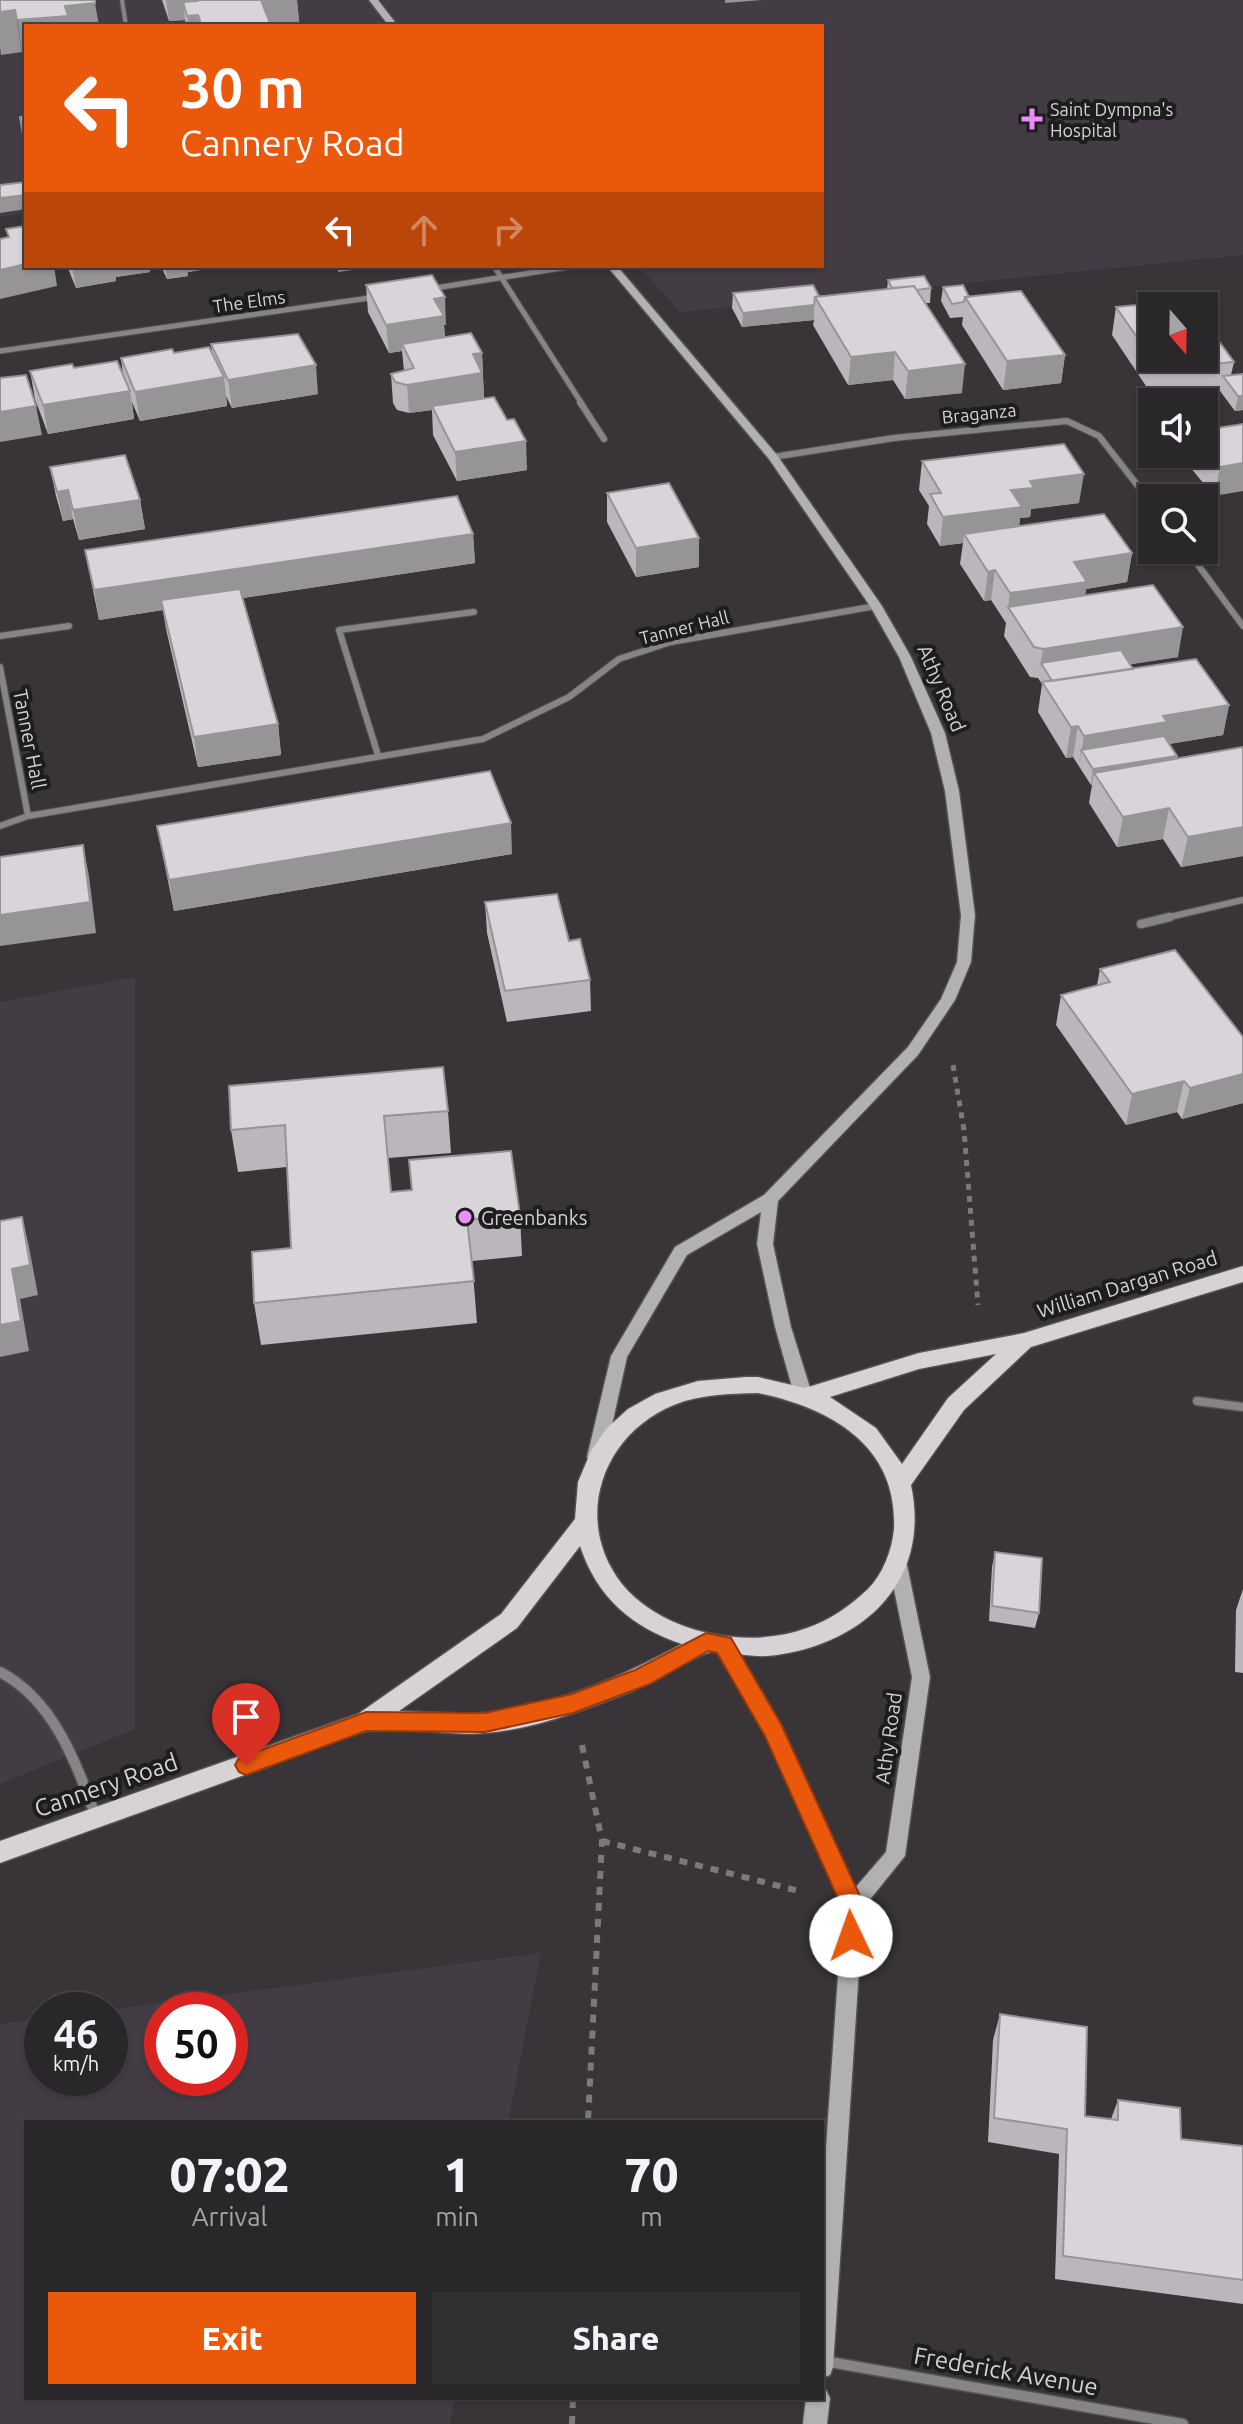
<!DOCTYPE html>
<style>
:root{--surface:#2a272a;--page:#322f32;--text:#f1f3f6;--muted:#a5a5a8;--line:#464447;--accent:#ea580c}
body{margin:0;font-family:Ubuntu,sans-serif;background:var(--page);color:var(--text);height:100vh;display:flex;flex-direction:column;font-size:30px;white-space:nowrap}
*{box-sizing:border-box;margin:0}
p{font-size:26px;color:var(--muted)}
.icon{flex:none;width:44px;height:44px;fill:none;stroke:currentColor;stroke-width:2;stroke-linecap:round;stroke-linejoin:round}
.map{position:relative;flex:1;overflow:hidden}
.sheet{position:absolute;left:24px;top:2120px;width:800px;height:280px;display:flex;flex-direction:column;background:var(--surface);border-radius:0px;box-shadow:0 2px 6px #0004,0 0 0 2px var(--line)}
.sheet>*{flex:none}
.top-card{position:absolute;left:24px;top:24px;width:800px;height:244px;border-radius:0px;box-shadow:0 2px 6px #0004,0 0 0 2px var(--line);background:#ea580c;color:#fff;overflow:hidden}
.needle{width:52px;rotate:160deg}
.tools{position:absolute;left:1138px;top:292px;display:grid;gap:16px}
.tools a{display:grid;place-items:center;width:80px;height:80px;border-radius:0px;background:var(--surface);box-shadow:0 2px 6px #0004,0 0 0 2px var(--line);font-size:40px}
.speed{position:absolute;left:24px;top:1992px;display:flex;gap:16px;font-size:40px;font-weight:700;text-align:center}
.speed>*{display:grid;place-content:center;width:104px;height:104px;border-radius:50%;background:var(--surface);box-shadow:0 2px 6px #0004,0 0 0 2px var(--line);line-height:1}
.speed small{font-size:20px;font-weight:400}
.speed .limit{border:12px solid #d22;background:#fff;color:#111}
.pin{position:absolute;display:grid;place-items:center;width:68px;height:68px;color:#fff;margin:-82px -34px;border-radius:50% 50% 50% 0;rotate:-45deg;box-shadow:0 0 8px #0007}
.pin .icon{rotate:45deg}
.me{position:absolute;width:88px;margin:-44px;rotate:357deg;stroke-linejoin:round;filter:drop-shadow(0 0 6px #0008)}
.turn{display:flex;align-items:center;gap:28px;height:168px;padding:0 24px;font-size:36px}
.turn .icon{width:104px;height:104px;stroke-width:2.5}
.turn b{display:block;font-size:56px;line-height:68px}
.lanes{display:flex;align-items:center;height:76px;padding:0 24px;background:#0003;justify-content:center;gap:40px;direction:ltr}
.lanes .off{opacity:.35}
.eta{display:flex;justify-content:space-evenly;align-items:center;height:136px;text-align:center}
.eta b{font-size:48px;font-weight:800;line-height:56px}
.cta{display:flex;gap:16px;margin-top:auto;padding:16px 24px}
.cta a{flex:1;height:92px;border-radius:0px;background:var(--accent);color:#fff;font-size:32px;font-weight:800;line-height:92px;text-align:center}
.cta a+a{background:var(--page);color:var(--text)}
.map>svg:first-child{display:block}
</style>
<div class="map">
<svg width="1243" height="2424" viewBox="0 0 1243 2424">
<rect width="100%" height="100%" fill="#383438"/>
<path fill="#443c45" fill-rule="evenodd" d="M0,0H1243V255L680,312L639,266H822V26H26V213L0,216Z
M135,977V1729L0,1784V1002Z
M541,1953L508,2122H26V2398H455L450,2424H0V2024L42,2019V2078H110L108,2010ZM162,2010H230V2078H162Z"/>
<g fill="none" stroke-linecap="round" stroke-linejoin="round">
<g stroke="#545054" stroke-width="6">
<path id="lane" d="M122,0L126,26"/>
</g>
<g stroke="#545054" stroke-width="7">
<path id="street-far3" d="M494,266L582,404
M429,289L574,266
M0,351L376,297"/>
</g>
<g stroke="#545054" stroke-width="8">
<path id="street-far2" d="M580,402L604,439
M773,457L894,438L1067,421L1099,436L1152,504
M1187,550L1243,626
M0,636L69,626
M0,667L28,816
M378,755L339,630L474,612
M0,826L28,816L483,739L569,697L619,659L671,642L876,606
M1161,919L1243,900"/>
</g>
<g stroke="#545054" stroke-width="11">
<path id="street-far1" d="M1141,924L1170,917
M1197,1401L1243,1407"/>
</g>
<g stroke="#545054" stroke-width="13">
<path id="street" d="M0,1672C54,1700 76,1763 96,1817
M824,2361L1183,2424"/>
</g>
<g stroke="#545054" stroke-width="3">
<path id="secondary" d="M369,0H378L398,26H389Z
M607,266H617L777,455L882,606L911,657L945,733L959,791L975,915L971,962L955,1000L918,1055L778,1201L773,1244L791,1327L812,1394L809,1399H797L794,1394L775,1327L757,1244L761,1212L687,1255L627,1357L605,1457L602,1462L596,1464L590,1462L587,1457L611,1356L675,1247L764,1195L908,1047L941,999L957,962L961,915L945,791L931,733L899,657L870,606L769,459Z
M898,1557L904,1560L907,1565L930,1677L905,1856L863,1908L833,2367L830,2375L822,2378V2203L843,1905L767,1736L715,1645L717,1639L724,1637L731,1639L781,1725L855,1888L886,1852L912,1677L889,1565L892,1560Z
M822,2388L826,2390L830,2398L827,2424H803L806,2398H822Z"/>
</g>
<g stroke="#545054" stroke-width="3">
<path id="primary" d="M1243,1266V1282L1031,1347L964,1410L911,1485C931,1579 867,1642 777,1655C753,1659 733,1651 711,1652C699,1653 648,1686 630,1692C584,1710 535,1729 485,1733C449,1737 398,1724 364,1732C326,1741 287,1760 250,1773C167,1803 83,1833 0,1863V1841L358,1714L501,1614L575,1519L578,1482L591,1451L607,1428L628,1409L655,1394L698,1381L746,1377H758L805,1388L919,1353L1024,1333ZM996,1354L948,1398L902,1464L876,1428L830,1397L919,1369ZM758,1393C830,1408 898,1445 894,1529C892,1550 883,1574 868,1589C850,1606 830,1620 807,1628C748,1650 663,1634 622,1584C572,1520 602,1434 674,1405C700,1394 730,1394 758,1393ZM580,1546C597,1597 631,1627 682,1644C621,1677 555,1706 485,1713C457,1715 427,1712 399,1711L517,1628Z"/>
</g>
<path stroke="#7c797c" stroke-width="5" stroke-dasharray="6 6" stroke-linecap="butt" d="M953,1065L964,1130L978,1305"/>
<path stroke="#7c797c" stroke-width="6" stroke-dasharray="8 8" stroke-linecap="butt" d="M582,1745L602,1841L588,2122
M602,1841L799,1891
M572,2424L573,2398"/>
<use href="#lane" stroke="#868486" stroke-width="4"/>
<use href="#street-far3" stroke="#868486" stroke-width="5"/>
<use href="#street-far2" stroke="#868486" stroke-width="6"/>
<use href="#street-far1" stroke="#868486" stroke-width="8"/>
<use href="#street" stroke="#868486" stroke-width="10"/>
<use href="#secondary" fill="#b3b0b3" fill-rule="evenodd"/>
<use href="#primary" fill="#d6d2d6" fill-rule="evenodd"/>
</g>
<path fill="#bab6bb" d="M162,0H297L299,22L271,25L186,23L185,20L169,21Z
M67,266H149L150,272L116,277V281L76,288Z
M161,266H224L188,272V276L167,279Z
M888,280L931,288L930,303H926L962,393L905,399L893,380L848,385L813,325L814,320L742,327L732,308L733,293L819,296L887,289Z
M366,285L446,325H444L445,337L482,353L484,398L527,470L457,481L433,435L432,410L409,413L397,410L393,403L391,374L404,371L402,351L389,353L368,312Z
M943,287L969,297L1065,355L1061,383L1003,390L962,325L963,317L950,318L941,301Z
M1116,307L1234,362L1231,375L1243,374V410L1235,411L1220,391L1154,398L1112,335Z
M211,344L318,394L232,408L226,396L227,406L140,421L132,402L134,419L48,434L35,399L30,371L74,368L123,375L121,358L174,353H212Z
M1243,424L1214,496L1185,461L1186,454H1204V430Z
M922,461L1079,503L1031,509L1030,517L1020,518L1019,526L1132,553L1127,582L1086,589L1085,595L1178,657L1130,664L1133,669L1229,705L1223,735L1169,744L1177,756V759L1243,747V856L1181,867L1163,839L1117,847L1089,803L1092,785H1091L1073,757L1066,758L1038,712L1042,684L1038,678L1030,677L1004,636L1006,623L991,600L984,601L960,564L963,543L940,546L927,524L929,506L919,490Z
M50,467L140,500L145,529L79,540L73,519L63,521L56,496Z
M607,493L699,567L636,577L607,522Z
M473,534L475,563L243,598L278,724L281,755L198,767L166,629L163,610L99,620L85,550Z
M157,826L512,854L174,911Z
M485,902L569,941L590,980L591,1011L507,1022L487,933Z
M1100,969L1243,1037V1103L1182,1119L1177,1112L1126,1125L1056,1025L1061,995L1097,985Z
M448,1111L451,1153L388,1158L391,1192L520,1215L522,1256L472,1261L477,1323L261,1345L254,1303L291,1248L287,1167L238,1172L231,1130Z
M995,1552L1039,1613L1035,1628L989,1621L992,1567Z
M1243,1589V1673L1235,1672L1236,1610Z
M1000,2014L1085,2116L1111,2119L1118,2100L1181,2139L1243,2146V2304L1055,2279L1059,2154L988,2142L993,2040Z"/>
<path fill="#979498" d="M166,0H195L199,26H189L187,16L183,2L185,20L169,21Z
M261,0H297L299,22L264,26Z
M725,0H762L725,3Z
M95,3L99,26H26V62L24,63L17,20L65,6Z
M15,10L22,52L1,55L0,48V12Z
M26,195V209L0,213V198Z
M26,264V266H54L57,286L0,299V270Z
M72,266H149L150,272L116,277V281L76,288Z
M165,266H224L188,272V276L167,279Z
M338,266H380L338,272Z
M445,297L446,325H444L445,344H402V351L389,353L386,325L434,299Z
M814,305V320L742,327L743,313Z
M895,352L893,380L848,385L851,357Z
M482,353L484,402L432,406V410L409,413L407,385L473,354Z
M1065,355L1061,383L1003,390L1007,361Z
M965,364L962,393L905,399L908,371Z
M316,365L318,394L232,408L228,380Z
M224,377L227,406L140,421L135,392Z
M130,391L134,419L48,434L43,405Z
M1238,396H1243V410L1235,411Z
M36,406L42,435L0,442V412Z
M526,441L527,470L457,481L455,452Z
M1243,463V491L1214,496L1220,467Z
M1084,474L1079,503L1031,509L1030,517L1020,518L1018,536L964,534L963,543L940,546L943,517L1011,490L1030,481Z
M68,490L73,519L63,521L57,492Z
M140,500L145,529L79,540L73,510Z
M473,534L475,563L164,610L161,600L163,610L99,620L94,590Z
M699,538V567L636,577V548Z
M1132,553L1127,582L1086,589L1083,611L1008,607L1006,623L1010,593L1074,562Z
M995,570L991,600L984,601L988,572Z
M1183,627L1178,657L1050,677L1041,663L1038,678L1043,649Z
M1229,705L1223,735L1163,745L1081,750L1079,766L1084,736L1163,716Z
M278,724L281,755L198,767L194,737Z
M1078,726L1073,757L1066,758L1071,727Z
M1177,756L1174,772L1094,773L1092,785H1091L1093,769Z
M1169,808L1163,839L1117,847L1123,817Z
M511,823L512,854L174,911L169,880Z
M1243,827V856L1181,867L1188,837Z
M83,845L89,876L96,933L0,946V915Z
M1243,1074V1103L1182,1119L1190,1088Z
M1184,1081L1177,1112L1126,1125L1132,1094Z
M22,1217L29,1247L38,1295L20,1299L29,1351L0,1357V1325Z"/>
<path fill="#d8d4d9" stroke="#979498" stroke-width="2" d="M0,0H95V3L65,6L68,16L17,20L15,10L0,12Z
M196,0H265H261L271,26H173L172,24L200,21L198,15L187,16L183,2L197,1Z
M26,116V139L24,140L20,117Z
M26,182V195L0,198V185Z
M26,226V264L0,270V239L9,237L6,229Z
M432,275L445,297L434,299L444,316L386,325L366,285Z
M924,276L931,288L917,290L914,286L892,288L888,280Z
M813,285L819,296L815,297L814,305L743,313L733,293Z
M963,285L969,297H965L964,302L952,304L943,287Z
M914,286L965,364L908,371L895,352L851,357L815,297Z
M1021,291L1065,355L1007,361L965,297Z
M1189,300L1193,306H1152V358H1204V321L1234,362L1159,369L1116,307Z
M471,333L482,353L473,354L482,373L407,385L395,382L391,374L414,368L402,344Z
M298,334L316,365L228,380L211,344Z
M209,347L224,377L135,392L121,358L172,349L174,353Z
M117,361L130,391L43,405L30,371L72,364L74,368Z
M1243,374V396H1238L1223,376Z
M26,375L36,406L0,412V378Z
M494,397L507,420L514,419L526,441L455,452L432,406Z
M1243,424V463L1220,467L1204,449V430Z
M1064,444L1084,474L1030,481L1034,488L1011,490L1022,507L943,517L930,494L941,493L922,461Z
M125,455L140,500L73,510L68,490L57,492L50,467Z
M669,483L699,538L636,548L607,493Z
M457,496L473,534L94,590L85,550Z
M1104,514L1132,553L1074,562L1087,582L1010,593L995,570L988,572L964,534Z
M1153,585L1183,627L1043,649L1034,647L1008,607Z
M240,589L278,724L194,737L161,600Z
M1121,650L1133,669L1052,681L1041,663Z
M1196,659L1229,705L1163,716L1167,722L1084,736L1078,726L1071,727L1042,682Z
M1164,736L1177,756L1093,769L1081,750Z
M1243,747V827L1188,837L1169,808L1123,817L1094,773Z
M490,771L511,823L169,880L157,826Z
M83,845L90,902L0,915V857Z
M557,894L569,941L580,939L590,980L505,991L485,902Z
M1175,950L1243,1037V1074L1190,1088L1184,1081L1132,1094L1061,995L1110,982L1100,969Z
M443,1067L448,1111L384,1116L391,1192L412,1190L409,1160L511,1151L520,1215L467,1220L474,1281L254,1303L252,1252L291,1248L285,1125L231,1130L229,1086Z
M22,1217L30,1265L12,1269L21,1321L0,1325V1221Z
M995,1552L1042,1558L1039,1613L992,1606Z
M1000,2014L1087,2027L1085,2116L1118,2120V2100L1180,2108L1181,2139L1243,2146V2280L1063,2256L1067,2129L994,2118Z"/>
<path fill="#ea580c" stroke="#983908" stroke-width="2" d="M706,1633L731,1638L781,1724L864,1905L859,1943L851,1946L843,1943L839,1936L841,1905L765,1736L717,1653L708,1651L650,1684L573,1713L485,1732L366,1731L246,1775L239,1772L235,1765L239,1758L366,1712L485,1713L572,1694L635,1670Z"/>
<g fill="#eb8dfb" stroke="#1e1d1e" stroke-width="3">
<path d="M1028 107h8v8h8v8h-8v8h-8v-8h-8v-8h8z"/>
<circle cx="465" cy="1217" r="8"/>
</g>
<g text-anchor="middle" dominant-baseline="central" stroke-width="8" stroke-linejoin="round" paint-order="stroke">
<g font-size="18" fill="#d3d1d3" stroke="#1e1d1e" text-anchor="start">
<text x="1050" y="109">Saint Dympna's<tspan x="1050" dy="21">Hospital</tspan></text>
</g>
<g font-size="18" fill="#d3d1d3" stroke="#1e1d1e">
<text transform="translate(249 301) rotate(-8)">The Elms</text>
<text transform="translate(979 413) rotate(-6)">Braganza</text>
<text transform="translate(684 627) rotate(-14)">Tanner Hall</text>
</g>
<g font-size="20" fill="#d3d1d3" stroke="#1e1d1e">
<text transform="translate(942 688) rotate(67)">Athy Road</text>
<text transform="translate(30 739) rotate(79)">Tanner Hall</text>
<text transform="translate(1127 1284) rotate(-17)">William Dargan Road</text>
<text transform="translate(888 1738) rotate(-82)">Athy Road</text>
</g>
<g font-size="20" fill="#d3d1d3" stroke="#1e1d1e" text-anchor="start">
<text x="481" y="1217">Greenbanks</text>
</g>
<g font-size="24" fill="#d3d1d3" stroke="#1e1d1e">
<text transform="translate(106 1785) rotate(-19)">Cannery Road</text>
<text transform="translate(1006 2371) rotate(10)">Frederick Avenue</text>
</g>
</g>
</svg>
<div class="tools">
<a><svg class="needle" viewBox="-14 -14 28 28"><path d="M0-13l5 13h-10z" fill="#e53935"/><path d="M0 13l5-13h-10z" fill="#a5a5a8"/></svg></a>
<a><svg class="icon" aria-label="sound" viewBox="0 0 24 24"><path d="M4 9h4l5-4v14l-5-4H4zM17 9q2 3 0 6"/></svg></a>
<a><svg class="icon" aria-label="search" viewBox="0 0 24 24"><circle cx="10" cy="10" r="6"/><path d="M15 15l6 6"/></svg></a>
</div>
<div class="speed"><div>46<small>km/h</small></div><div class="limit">50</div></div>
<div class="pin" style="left:246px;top:1765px;background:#d93025"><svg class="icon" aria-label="arrive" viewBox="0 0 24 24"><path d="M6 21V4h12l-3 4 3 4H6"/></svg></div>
<svg class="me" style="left:851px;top:1936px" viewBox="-20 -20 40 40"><circle r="19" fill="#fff"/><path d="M0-13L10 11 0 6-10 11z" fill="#ea580c"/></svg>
<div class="top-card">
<div class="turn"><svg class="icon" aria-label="left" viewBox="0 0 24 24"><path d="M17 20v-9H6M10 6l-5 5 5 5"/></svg><div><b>30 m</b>Cannery Road</div></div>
<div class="lanes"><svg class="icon" aria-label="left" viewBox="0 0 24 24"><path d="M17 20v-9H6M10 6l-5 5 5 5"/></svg><svg class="icon off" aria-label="ahead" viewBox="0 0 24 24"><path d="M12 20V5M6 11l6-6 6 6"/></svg><svg class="icon off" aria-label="right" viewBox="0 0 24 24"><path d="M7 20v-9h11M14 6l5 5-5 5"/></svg></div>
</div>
<section class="sheet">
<div class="eta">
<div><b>07:02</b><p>Arrival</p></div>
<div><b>1</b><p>min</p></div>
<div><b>70</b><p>m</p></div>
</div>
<div class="cta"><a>Exit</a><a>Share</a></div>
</section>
</div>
